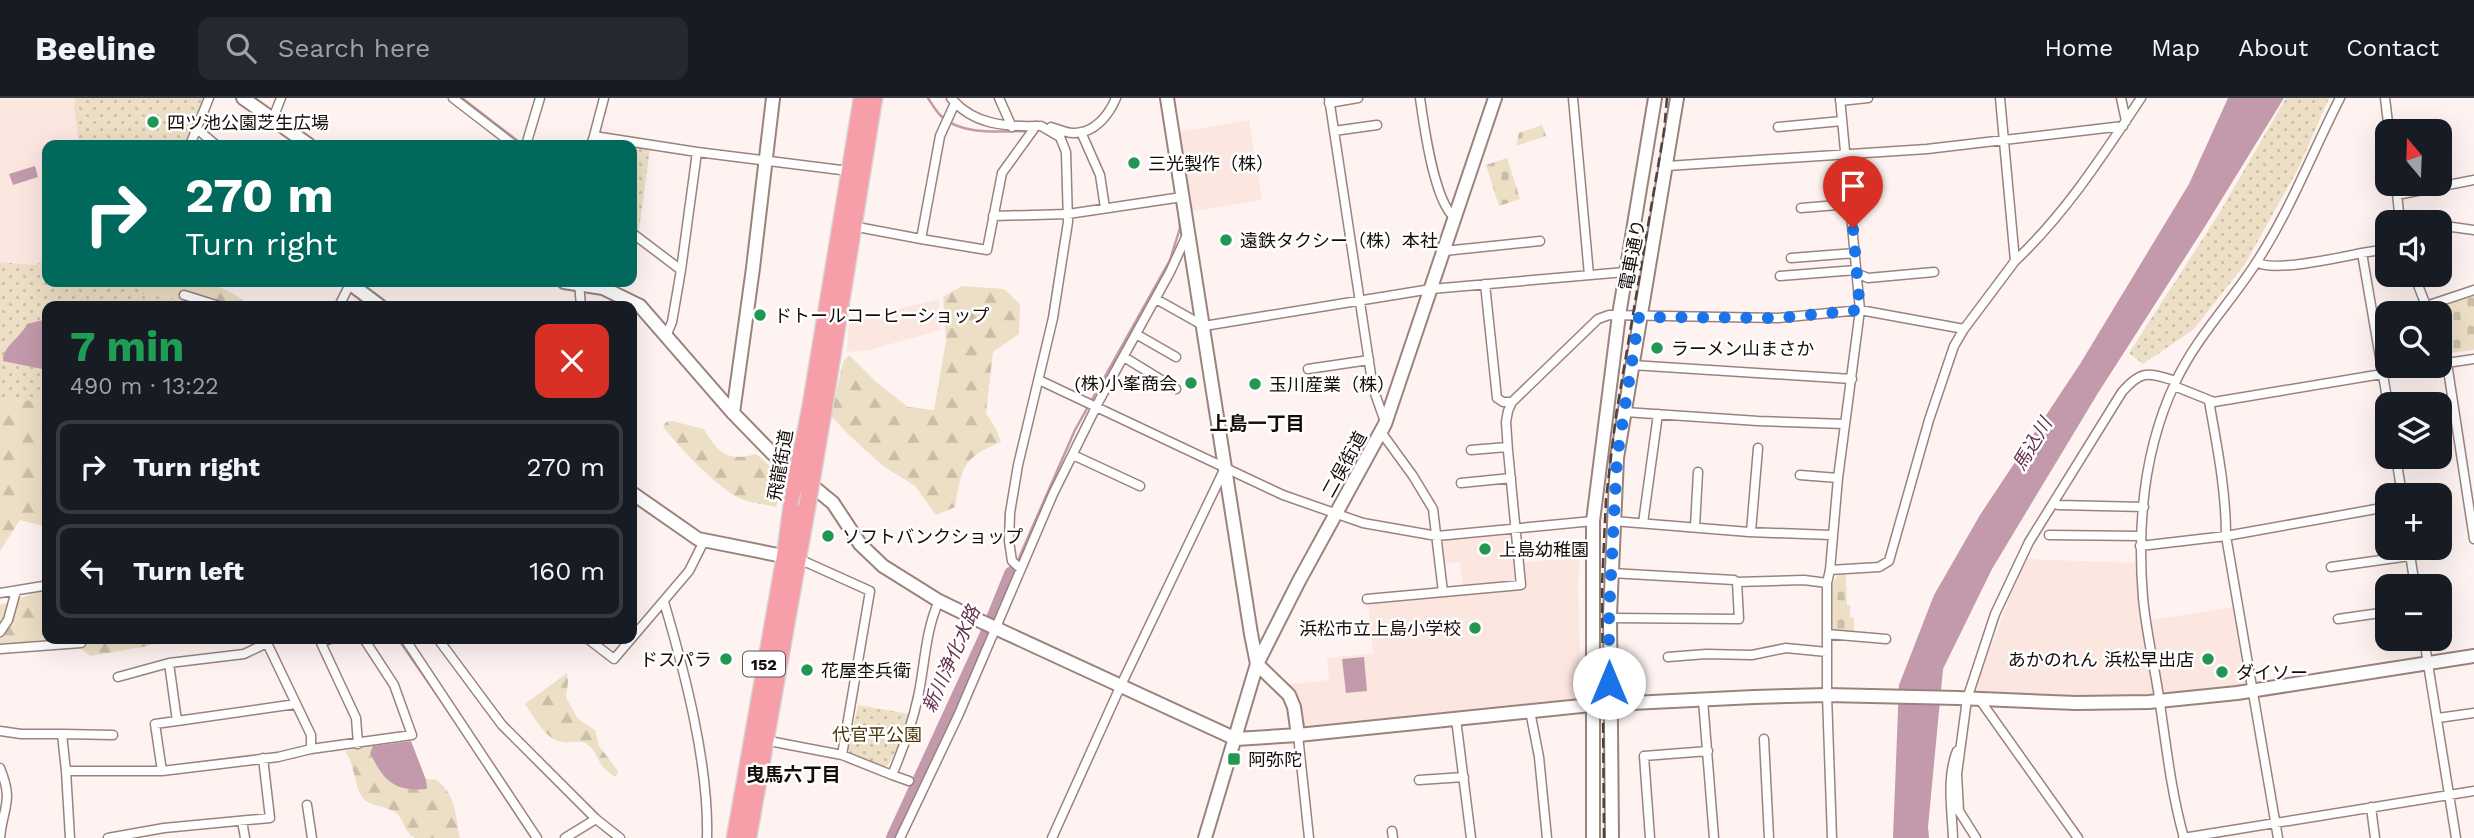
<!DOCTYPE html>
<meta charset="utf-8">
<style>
:root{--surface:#171b24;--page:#242831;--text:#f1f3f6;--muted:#9ea1a6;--line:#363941}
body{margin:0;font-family:"Work Sans","Noto Sans JP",sans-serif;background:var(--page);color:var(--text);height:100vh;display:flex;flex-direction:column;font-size:26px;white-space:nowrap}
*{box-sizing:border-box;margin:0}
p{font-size:23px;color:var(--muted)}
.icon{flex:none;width:38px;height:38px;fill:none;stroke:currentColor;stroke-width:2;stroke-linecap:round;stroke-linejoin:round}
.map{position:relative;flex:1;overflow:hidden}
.details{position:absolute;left:42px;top:203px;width:595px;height:343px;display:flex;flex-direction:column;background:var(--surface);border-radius:14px;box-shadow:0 7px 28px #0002}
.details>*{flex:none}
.guide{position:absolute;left:42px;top:42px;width:595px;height:147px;border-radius:14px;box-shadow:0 7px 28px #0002;background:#00695c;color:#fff;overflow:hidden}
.needle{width:46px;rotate:341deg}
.tools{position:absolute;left:2375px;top:21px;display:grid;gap:14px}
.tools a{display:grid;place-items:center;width:77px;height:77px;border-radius:14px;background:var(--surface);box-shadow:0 7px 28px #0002;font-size:35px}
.pin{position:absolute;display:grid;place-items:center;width:60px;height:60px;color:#fff;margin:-72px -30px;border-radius:50% 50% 50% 0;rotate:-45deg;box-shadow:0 0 7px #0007}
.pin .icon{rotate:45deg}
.me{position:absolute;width:77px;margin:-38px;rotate:0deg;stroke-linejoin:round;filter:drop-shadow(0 0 5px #0008)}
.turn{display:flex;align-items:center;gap:24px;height:147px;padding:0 28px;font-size:32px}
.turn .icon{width:91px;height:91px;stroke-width:2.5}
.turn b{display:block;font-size:49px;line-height:60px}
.round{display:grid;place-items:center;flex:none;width:74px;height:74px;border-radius:14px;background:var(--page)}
.summary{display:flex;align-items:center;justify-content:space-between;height:119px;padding:0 28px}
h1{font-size:42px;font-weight:700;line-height:52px;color:#1e9e55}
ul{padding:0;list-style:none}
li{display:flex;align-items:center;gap:21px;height:94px;margin:0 14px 10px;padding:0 14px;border:4px solid var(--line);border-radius:14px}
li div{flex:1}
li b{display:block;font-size:26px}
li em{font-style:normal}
header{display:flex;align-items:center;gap:42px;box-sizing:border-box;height:98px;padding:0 35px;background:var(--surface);border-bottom:2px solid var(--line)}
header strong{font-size:33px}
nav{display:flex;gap:38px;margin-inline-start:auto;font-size:24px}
.search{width:490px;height:63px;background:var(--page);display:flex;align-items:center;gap:18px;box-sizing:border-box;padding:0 24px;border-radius:14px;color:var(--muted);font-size:26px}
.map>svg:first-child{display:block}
</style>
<header>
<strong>Beeline</strong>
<div class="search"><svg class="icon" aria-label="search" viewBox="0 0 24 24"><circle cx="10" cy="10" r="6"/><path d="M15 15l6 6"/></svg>Search here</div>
<nav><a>Home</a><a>Map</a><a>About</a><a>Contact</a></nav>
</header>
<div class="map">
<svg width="2474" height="740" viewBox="0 0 2474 740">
<defs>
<pattern id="grass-dots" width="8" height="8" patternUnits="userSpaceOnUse" patternTransform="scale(1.75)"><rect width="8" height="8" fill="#eddfc6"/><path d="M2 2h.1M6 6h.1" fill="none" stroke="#cabea9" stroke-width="1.8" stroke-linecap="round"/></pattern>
<pattern id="forest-firs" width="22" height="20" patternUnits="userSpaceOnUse" patternTransform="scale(1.75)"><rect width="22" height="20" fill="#eddfc6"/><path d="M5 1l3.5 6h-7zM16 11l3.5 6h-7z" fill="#cabea9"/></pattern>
<pattern id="cemetery-stones" width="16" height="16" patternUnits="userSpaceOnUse" patternTransform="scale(1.75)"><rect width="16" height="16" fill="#eddfc6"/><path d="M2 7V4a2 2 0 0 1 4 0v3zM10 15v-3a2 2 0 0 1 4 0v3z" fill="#cabea9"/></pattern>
</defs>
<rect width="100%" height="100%" fill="#fef3f0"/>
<path fill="#fbe6e0" d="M0,0H76L74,9L79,47H47V162L35,167L0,164Z
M1249,22L1262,102L1189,114L1178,34Z
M939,201L941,232L869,252L847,254L849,223Z
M1513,435L1518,484L1463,489L1460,464L1444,466L1442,442Z
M1580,460L1578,486L1581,597L1573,604L1301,634L1285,587L1329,582L1327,560L1373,555L1368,505L1523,490V464Z
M2025,461L2136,465L2154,596L2151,600L1979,595L1976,587Z
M2235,509L2248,588L2161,598L2151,522Z"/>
<path fill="url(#grass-dots)" d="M76,0H207L187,47H79L74,9Z
M2286,0H2329L2299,69L2245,166L2194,231L2143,266L2129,255L2218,117Z
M632,48L650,50L639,132L632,127Z
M47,162V184H139L141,196L189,202L205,208H47V302L0,303V164L35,167Z
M858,607L909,616L905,636L888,667L884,669L850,656L848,651Z"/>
<path fill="url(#forest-firs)" d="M132,184H211L239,199L250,208H202L189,202L141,196Z
M962,188L1004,191L1020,206L1019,236L993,254L986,315L996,331L1001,344C961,361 963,368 955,409L936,417L915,388L883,368L849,337L831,318L843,264L849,257L876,284L908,309L934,312L946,243L943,199Z
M47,302V429L20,422L0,453V303Z
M672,323L704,331C718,355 727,364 756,356L770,368L784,389L776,409C764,406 749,405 739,400C714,387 681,351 663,329L666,324Z
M47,491V541H174L143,549L90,558L71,542L0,549V507Z
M567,575L568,584L566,599L578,621L595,632L599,648L618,673L616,679C595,668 600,655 588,647C579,640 572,646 562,644C545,641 534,619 525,606Z
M374,646C387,657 418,685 435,681C456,695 455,717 460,740C447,740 428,740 416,740C405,737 404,721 396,715C386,707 369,709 362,699C353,684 355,667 345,653Z"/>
<path fill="url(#cemetery-stones)" d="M1542,27L1546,38L1516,48L1519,35Z
M1507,60L1520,101L1499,108L1486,67Z
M2474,194V252L2448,255L2440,232V215H2433L2432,213L2436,208Z
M1838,477H1846L1847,507H1850V519L1854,520V534L1832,532V486Z"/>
<path fill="#c29aac" d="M2228,0H2284L2204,130L2098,295L1992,471L1943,571L1928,729L1929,740H1893L1899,587L1934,497L1980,417L2080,266L2189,86Z
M35,68L38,79L13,87L9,76Z
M47,221V272L3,263C2,249 21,239 27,226Z
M1364,559L1367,593L1346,595L1342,561Z
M411,643L426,682L427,691C394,694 384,683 370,655L373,648Z"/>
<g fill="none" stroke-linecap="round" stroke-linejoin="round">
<path stroke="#c29aac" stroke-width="2.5" d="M462,0L523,47
M928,0C932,6 936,13 941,18C962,38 1000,33 1026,33
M632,128L637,133
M1048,226L1061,143
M1006,413L1005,441L1012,476
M1012,476L1075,332L1170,162L1180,130L1179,117
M401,545L457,626
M487,672L532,740"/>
<path stroke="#c29aac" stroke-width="16" d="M894,740L987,538L1012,476"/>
<g stroke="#9b837d" stroke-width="11">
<path id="street" d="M453,0L514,47
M951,0C973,27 1007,29 1038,28
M999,0L1012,29
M1329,0L1373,290L1385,324
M1420,0C1424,28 1434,104 1455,120
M1573,0L1589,177
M2121,0L2126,23
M2385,0L2389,33
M1840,3L1868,0
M1329,5L1358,0
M273,20L281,0
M1051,29C1058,31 1066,35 1073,35C1094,36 1109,17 1116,0
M1778,29L1842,23
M197,31L216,47
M1334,33L1377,27
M1081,34L1100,77L1105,110
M594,38L604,0
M190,47L209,0
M526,47L540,0
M591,47L594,38L697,54
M1667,68L1927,51L2123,28
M2396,86L2400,124
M2397,97L2474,82
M1801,110L1850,106
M993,118L1068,116L1182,99
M852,128L921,141L940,38L955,5
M2440,132L2452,129L2474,132
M632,135L681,172L697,54L849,73
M921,141L987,152L1002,75L1036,28
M2387,151L2362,155L2388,306
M1444,153L1540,143
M1791,160L1855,155
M2015,163C2066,115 2103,57 2141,0
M2257,164C2272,175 2342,159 2362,155
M1856,175L1868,180L1934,174
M2414,177L2429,215
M1780,178L1856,172
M579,185L581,208
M1485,186L1497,300L1503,304H1512
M184,197L219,208
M1156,201L1204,228L1431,191L1625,174
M339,208L350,186
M2426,208L2474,192
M667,236L672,224L681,172
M1136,236L1176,259
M2440,243L2447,265L2474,441
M1124,259L1176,291
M2440,266L2474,261
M1632,267L1852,281
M1308,271L1369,262
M1039,282L1283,397L1363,425L1437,438L1593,423
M2174,288L2214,304L2430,268
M2209,303C2217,348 2226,392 2226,438L2278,740
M1625,314L1758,323L1845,326
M1381,334L1413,378L1433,411L1443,494
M1471,352L1507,349
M1073,357L1140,388
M2396,359L2402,397
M1800,377L1838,380
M1461,385L1511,380
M2058,407L2144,409
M1613,423L1749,434L1831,437
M1643,425L1658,316
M1695,429L1698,374
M1751,434L1758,350
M2049,437L2141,438
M2140,448L2226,438L2387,409
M2409,450L2415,488
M799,461L870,493L842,657
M2331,469L2410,458
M1021,471L1012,463L1009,443L1010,415L1018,367L1053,220L1068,124L1066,54L1060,39L1041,28
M1830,472L1879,469L1889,463L1929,322L1954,248L1964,231L2015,163L2000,0
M1611,475L1734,482L1737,484L1804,482L1827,485
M0,495L43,488
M1367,501L1521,487L1508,353L1506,324L1508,313L1512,304L1598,221L1609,217L1778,220L1860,212L1964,231
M664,504C685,575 709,667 707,740
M1610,520L1739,521L1737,484
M2338,521L2387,514
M0,534L8,522L16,493
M1827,536L1886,541
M329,541L321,545L356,620L358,646
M405,541L537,740
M438,541L502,627L596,721L620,740
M588,541L614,561L689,473L704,443
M2424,541L2456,740
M0,551L81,545
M1668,559L1706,556L1752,557L1786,550L1827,554
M169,565L177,623L296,606
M118,579L169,565L244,556L267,545L311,637V651
M1703,602L1714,740
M1980,602L2078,740
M1530,613L1539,659L1547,740
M2438,620L2474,615
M1456,621L1471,740
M0,633L21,636H62L66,673
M62,636L113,637
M1298,637L1309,740
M1764,641L1769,740
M764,642L842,657L892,677C903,651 912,627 918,599C925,567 925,533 939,503
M0,670C14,704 3,708 0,740
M162,673L155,626L177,623
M892,677L909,683
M1419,682L1464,679
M307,707L312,740
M2371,709L2375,740
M242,723L245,740
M1392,733L1393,740
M70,740L66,673H162L278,659L311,651L412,637L394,587L364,541
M108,740L164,730L270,720L263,660
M565,740L596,721
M900,740L958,618L1053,396L1100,301L1170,174L1187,137
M1052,740L1121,587L1224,372
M1650,740L1644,658L1708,653
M1832,740L1827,597V485L1830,472L1838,380L1860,212L1840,0
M1953,740C1952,712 1946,679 1957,653
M1976,740L1959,713L1957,676L1967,601L1995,516L2029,444L2122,294C2142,271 2148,275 2176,283
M2183,740L2474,693
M2184,740C2171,694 2166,646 2159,599C2154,566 2146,533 2143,500C2137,427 2144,350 2176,283C2196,240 2231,204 2256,165C2290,113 2312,55 2340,0"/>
</g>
<g stroke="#9b837d" stroke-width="16">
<path id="secondary" d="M243,0L309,47
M1167,0L1251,536L1257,566L1289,597L1294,609L1298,637
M348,184L380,208
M564,184L603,190L640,208L733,315L772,355L833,405L860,446L883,468L939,503L978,522L1236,641L1298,637L1591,607L1754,599L1827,597L1958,600L2076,605L2149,604L2237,595L2474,558
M733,315L753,170L773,0
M632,395L698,441L793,460
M1205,740L1257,566L1299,483L1385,326L1495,0
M1593,740V423L1619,217L1655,0
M1612,740L1610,517L1617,360L1677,0"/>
</g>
<g stroke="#d5d3d3" stroke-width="19">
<path id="highway" d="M810,312L862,0
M823,315L874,0
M735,740L785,458L794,391
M748,740L807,409"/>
</g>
<use href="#street" stroke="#fff" stroke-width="8"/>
<use href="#secondary" stroke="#fff" stroke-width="12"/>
<use href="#highway" stroke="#f79fa8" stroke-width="16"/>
<path stroke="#4c4240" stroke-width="2.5" stroke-dasharray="10 5" stroke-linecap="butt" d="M1604,740L1602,487L1606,401L1616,317L1664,33L1667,0"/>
<g stroke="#d5d3d3" stroke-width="19" stroke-linecap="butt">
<path id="highway-bridge" d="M794,391L810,312
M807,409L823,315"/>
</g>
<use href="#highway-bridge" stroke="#f79fa8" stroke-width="16"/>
</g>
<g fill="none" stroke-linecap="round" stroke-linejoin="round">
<path stroke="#1a73e8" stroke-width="12" stroke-dasharray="0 21.6" d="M1609,585V517L1617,360L1639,219L1779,220L1860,212L1853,130"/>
</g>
<g fill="#229753" stroke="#fff" stroke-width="2.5">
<circle cx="153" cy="24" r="7"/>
<circle cx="1134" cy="65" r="7"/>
<circle cx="1226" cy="142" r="7"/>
<circle cx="760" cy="217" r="7"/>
<circle cx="1657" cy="250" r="7"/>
<circle cx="1191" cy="285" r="7"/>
<circle cx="1255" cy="286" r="7"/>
<circle cx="828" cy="438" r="7"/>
<circle cx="1485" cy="451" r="7"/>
<circle cx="1475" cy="530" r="7"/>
<circle cx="726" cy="561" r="7"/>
<circle cx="2208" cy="561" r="7"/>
<circle cx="807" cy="572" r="7"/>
<circle cx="2222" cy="574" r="7"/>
<rect x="1227" y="654" width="14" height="14" rx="3.5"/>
</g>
<g text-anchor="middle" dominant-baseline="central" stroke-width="5" stroke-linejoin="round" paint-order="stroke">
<rect fill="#fff" stroke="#5b5554" stroke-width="2" x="743" y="553.5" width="42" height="25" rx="5"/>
<g font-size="16" font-weight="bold" fill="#150c0a">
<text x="764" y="566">152</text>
</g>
<g font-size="18" fill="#150c0a" stroke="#fff" text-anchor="start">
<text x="167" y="24">四ツ池公園芝生広場</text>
<text x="1148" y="65">三光製作（株）</text>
<text x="1240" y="142">遠鉄タクシー（株）本社</text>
<text x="774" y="217">ドトールコーヒーショップ</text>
<text x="1671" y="250">ラーメン山まさか</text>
<text x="1177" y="285" text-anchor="end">(株)小峯商会</text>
<text x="1269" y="286">玉川産業（株）</text>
<text x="842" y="438">ソフトバンクショップ</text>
<text x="1499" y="451">上島幼稚園</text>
<text x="1461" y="530" text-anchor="end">浜松市立上島小学校</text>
<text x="712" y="561" text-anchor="end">ドスパラ</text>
<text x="2194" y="561" text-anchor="end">あかのれん 浜松早出店</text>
<text x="821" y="572">花屋杢兵衛</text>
<text x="2236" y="574">ダイソー</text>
<text x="1248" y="661">阿弥陀</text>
</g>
<g font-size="18" fill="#150c0a" stroke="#fff">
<text transform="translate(1632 157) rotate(-79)">電車通り</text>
<text transform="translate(1344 366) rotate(-61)">二俣街道</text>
<text transform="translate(780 367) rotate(-80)">飛龍街道</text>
</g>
<g font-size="18" fill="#4b3608" stroke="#fff">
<text x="877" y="636">代官平公園</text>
</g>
<g font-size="19" font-weight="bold" fill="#150c0a" stroke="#fff">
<text x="1257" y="325">上島一丁目</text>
<text x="793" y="676">曳馬六丁目</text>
</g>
<g font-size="19" font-style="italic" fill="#66324d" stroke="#fff">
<text transform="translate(2032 346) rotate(-59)">馬込川</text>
<text transform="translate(951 561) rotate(-66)">新川浄化水路</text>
</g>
</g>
</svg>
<div class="tools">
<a><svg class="needle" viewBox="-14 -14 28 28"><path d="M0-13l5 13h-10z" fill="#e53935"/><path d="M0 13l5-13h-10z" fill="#9ea1a6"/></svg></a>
<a><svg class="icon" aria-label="sound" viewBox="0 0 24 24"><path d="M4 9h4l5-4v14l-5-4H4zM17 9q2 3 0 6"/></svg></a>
<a><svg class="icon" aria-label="search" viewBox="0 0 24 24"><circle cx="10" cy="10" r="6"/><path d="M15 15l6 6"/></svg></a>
<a><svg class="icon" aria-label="layers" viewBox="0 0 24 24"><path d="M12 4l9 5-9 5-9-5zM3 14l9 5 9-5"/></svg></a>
<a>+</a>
<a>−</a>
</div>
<div class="pin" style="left:1853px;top:130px;background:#d93025"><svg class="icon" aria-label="arrive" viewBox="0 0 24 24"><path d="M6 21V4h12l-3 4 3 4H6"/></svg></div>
<svg class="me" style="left:1609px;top:585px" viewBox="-20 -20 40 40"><circle r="19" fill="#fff"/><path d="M0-13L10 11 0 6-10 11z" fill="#1a73e8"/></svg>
<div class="guide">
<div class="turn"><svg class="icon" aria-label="right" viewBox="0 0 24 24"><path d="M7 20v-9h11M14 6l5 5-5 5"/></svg><div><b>270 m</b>Turn right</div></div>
</div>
<section class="details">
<div class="summary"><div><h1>7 min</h1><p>490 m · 13:22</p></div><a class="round" style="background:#d93025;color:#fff"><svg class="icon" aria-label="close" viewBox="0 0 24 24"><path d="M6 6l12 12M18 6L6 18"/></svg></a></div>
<ul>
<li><svg class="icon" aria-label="right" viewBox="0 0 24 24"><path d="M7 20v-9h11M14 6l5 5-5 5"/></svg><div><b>Turn right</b></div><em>270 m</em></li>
<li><svg class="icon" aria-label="left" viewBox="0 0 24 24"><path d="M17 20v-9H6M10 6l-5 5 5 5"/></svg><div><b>Turn left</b></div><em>160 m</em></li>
</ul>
</section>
</div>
